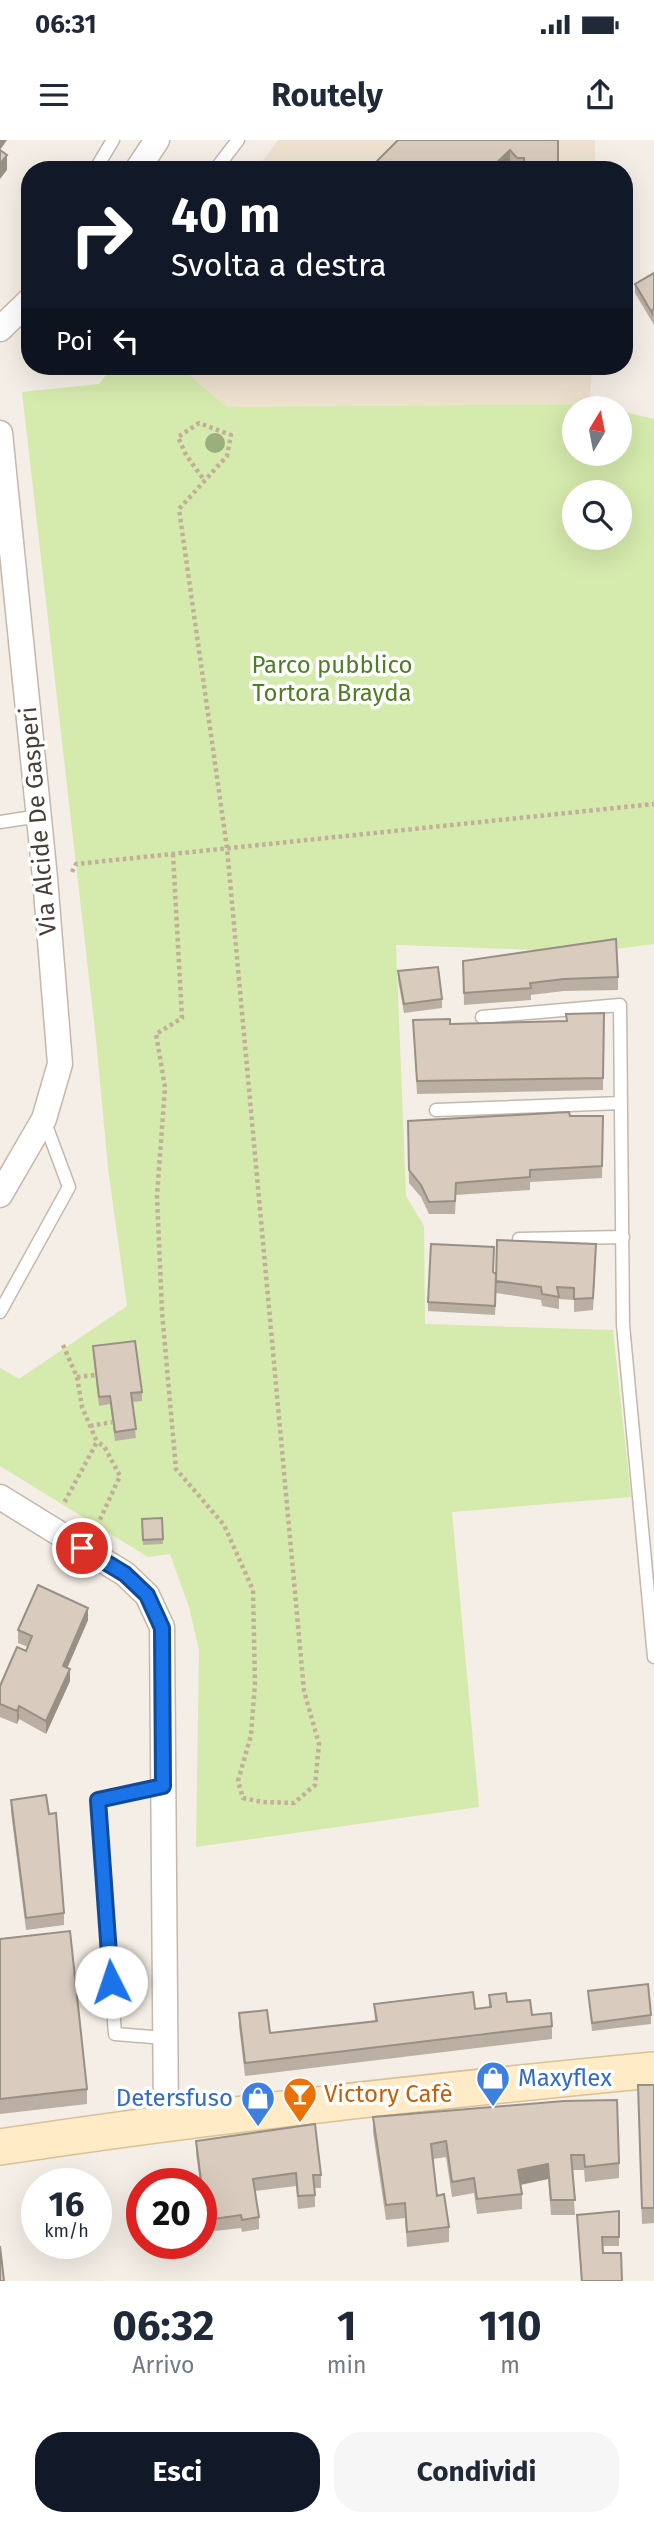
<!DOCTYPE html>
<html lang="it">
<meta charset="utf-8">
<style>
:root{--surface:#fff;--page:#f6f6f7;--text:#1f2937;--muted:#747a83;--accent:#111827}
body{margin:0;font-family:"Fira Sans",sans-serif;background:var(--page);color:var(--text);height:100vh;display:flex;flex-direction:column;font-size:26px;white-space:nowrap}
*{box-sizing:border-box;margin:0}
p{font-size:23px;color:var(--muted)}
.icon{flex:none;width:38px;height:38px;fill:none;stroke:currentColor;stroke-width:2;stroke-linecap:round;stroke-linejoin:round}
.map{position:relative;height:2141px;overflow:hidden}
.panel{display:flex;flex-direction:column;background:var(--surface);flex:1}
.panel>*{flex:none}
.banner{position:absolute;left:21px;top:21px;width:612px;height:214px;border-radius:28px;box-shadow:0 7px 28px #0002;background:#111827;color:#fff;overflow:hidden}
.needle{width:46px;rotate:10deg}
.tools{position:absolute;left:562px;top:256px;display:grid;gap:14px}
.tools a{display:grid;place-items:center;width:70px;height:70px;border-radius:50%;background:var(--surface);box-shadow:0 7px 28px #0002;font-size:35px}
.speed{position:absolute;left:21px;top:2028px;display:flex;gap:14px;font-size:35px;font-weight:700;text-align:center}
.speed>*{display:grid;place-content:center;width:91px;height:91px;border-radius:50%;background:var(--surface);box-shadow:0 7px 28px #0002;line-height:1}
.speed small{font-size:18px;font-weight:400}
.speed .limit{border:10px solid #d22;background:#fff;color:#111}
.pin{position:absolute;display:grid;place-items:center;width:60px;height:60px;color:#fff;margin:-30px;border:4px solid #fff;border-radius:50%;box-shadow:0 2px 7px #0007}
.me{position:absolute;width:77px;margin:-38px;rotate:356deg;stroke-linejoin:round;filter:drop-shadow(0 0 5px #0008)}
.turn{display:flex;align-items:center;gap:24px;height:147px;padding:0 35px;font-size:32px}
.turn .icon{width:91px;height:91px;stroke-width:2.5}
.turn b{display:block;font-size:49px;line-height:60px}
.then{display:flex;align-items:center;height:66px;padding:0 35px;background:#0003;gap:14px;font-size:26px}
.eta{display:flex;justify-content:space-evenly;align-items:center;height:119px;text-align:center}
.eta b{font-size:42px;font-weight:700;line-height:49px}
.button{display:flex;gap:14px;margin-top:auto;padding:14px 35px}
.button a{flex:1;height:80px;border-radius:28px;background:var(--accent);color:#fff;font-size:28px;font-weight:700;line-height:80px;text-align:center}
.button a+a{background:var(--page);color:var(--text)}
.status{display:flex;justify-content:space-between;align-items:center;height:49px;padding:0 35px;background:var(--surface);direction:ltr}
.status svg{height:19px;fill:currentColor}
header{display:flex;justify-content:space-between;align-items:center;height:91px;padding:0 35px;background:var(--surface);font-size:32px;font-weight:700}
.map>svg:first-child{display:block}
</style>
<div class="status"><b>06:31</b><svg viewBox="0 0 49 12"><path d="M0 12V9h3v3zM5 12V6h3v6zM10 12V3h3v9zM15 12V0h3v12zM26 1h20v11H26zM47 4h2v5h-2z"/></svg></div>
<header><svg class="icon" aria-label="menu" viewBox="0 0 24 24"><path d="M4 6h16M4 12h16M4 18h16"/></svg>Routely<svg class="icon" aria-label="share" viewBox="0 0 24 24"><path d="M12 15V3M7 8l5-5 5 5M5 13v7h14v-7"/></svg></header>
<div class="map">
<svg width="654" height="2141" viewBox="0 0 654 2141">
<rect width="100%" height="100%" fill="#f4eee6"/>
<path fill="#eee2cf" d="M278,0H595V30H256Z
M179,226H592L590,264L227,267Z"/>
<path fill="#d5eaad" fill-rule="evenodd" d="M113,226H179L227,267L590,264L606,268H574V313H620V271L654,279V804L592,812L396,805L406,1056L424,1086L425,1184L613,1190L631,1357L452,1372L479,1667L196,1707L199,1510L189,1467L170,1414L148,1417L0,1326V1228L19,1239L127,1166L108,1028L96,899L22,252L99,244ZM574,352H620V397H574Z"/>
<g fill="none" stroke-linecap="round" stroke-linejoin="round">
<g stroke="#c3b8ab" stroke-width="15">
<path id="service" d="M95,30L113,0
M215,30L238,0
M0,682L39,676
M482,877L620,865L623,1185L654,1517
M436,970L621,963
M519,1099L623,1097
M0,1172L69,1047L44,980
M163,1646L98,1660L115,1894L165,1898"/>
</g>
<g stroke="#c3b8ab" stroke-width="27">
<path id="minor" d="M137,30L157,0
M0,189L30,160
M0,293L45,738L60,924L44,979L0,1055
M0,1357L125,1434L147,1455L162,1487L166,1982"/>
</g>
<g stroke="#dac096" stroke-width="38">
<path id="secondary" d="M0,2007C217,1974 435,1951 654,1930"/>
</g>
<path stroke="#c3af99" stroke-width="4.5" stroke-dasharray="3.5 3.5" stroke-linecap="butt" d="M173,714L182,878L156,894L165,947L157,1056L162,1172L176,1329L224,1385L253,1450L255,1543L251,1595L238,1641L243,1658L262,1662L294,1663L315,1645L319,1604L304,1551L227,708L179,369L227,316L231,295L199,283L178,297L186,315L204,340
M72,732L76,724L654,664
M63,1205L77,1237L82,1267L97,1302L63,1365
M77,1237L95,1235
M90,1286L112,1282
M97,1386L120,1336L104,1306L97,1302"/>
<use href="#service" stroke="#fff" stroke-width="12"/>
<use href="#minor" stroke="#fff" stroke-width="24"/>
<use href="#secondary" stroke="#ffebc5" stroke-width="35"/>
</g>
<circle fill="#9aaf7c" cx="215" cy="303" r="10"/>
<path fill="#bbafa3" d="M558,0V30H516L510,23L368,30Z
M654,133V185L635,153V144Z
M463,821L618,837V850L564,851L531,855V860L464,865Z
M398,831L442,859V868L404,873L398,840Z
M604,873L603,950L417,954L413,880L450,884L566,881Z
M570,976H603L602,1038L530,1042V1050L456,1055L455,1074H429L421,1057L409,1043L408,981Z
M596,1117L593,1170L574,1172V1160L559,1159V1169L542,1166L541,1160L496,1153V1151L495,1175L428,1171V1162L493,1132L496,1134Z
M93,1206L142,1252V1261L132,1262L136,1298L115,1301L110,1264L99,1266L93,1215Z
M162,1378L163,1404L143,1405L142,1379Z
M88,1480L67,1528L70,1541L46,1594L19,1579L17,1584L0,1577V1546L28,1507L18,1503V1490Z
M11,1660L64,1773V1785L26,1790L11,1672Z
M0,1799L87,1949V1964L0,1974Z
M588,1851L651,1875V1884L592,1891Z
M489,1855L507,1862L552,1886V1899L245,1936L239,1886V1873L270,1893L375,1881L374,1864L475,1869L489,1867Z
M654,1945V2083L642,2084L638,1960Z
M564,1961L619,2023V2038L585,2042L584,2030H572L575,2075H551L548,2039L521,2045L522,2054V2069L477,2074L474,2053L452,2057L446,2017L433,2019L437,2056L449,2087V2102L407,2107L405,2078L386,2080L373,1992V1977Z
M196,2001L321,2035V2048H315V2067L298,2069L296,2046L255,2051L259,2077V2089L242,2092L241,2088L206,2092L201,2054V2044H200L196,2013Z
M619,2071V2106H602L603,2113L622,2141H581L577,2075Z"/>
<path fill="#988f85" d="M0,0H7L0,10Z
M510,10V23L503,30H489Z
M7,15V30L0,39V24Z
M88,1468V1480L63,1538V1526Z
M70,1529V1541L46,1594V1581Z
M19,1566V1579L17,1584V1571Z
M548,2024V2039L518,2045V2030Z"/>
<path fill="#d9ccbe" stroke="#988f85" stroke-width="2" d="M398,0H558V30H524V18H517L510,10L489,30H368Z
M0,10L7,15L0,24Z
M654,133V169L652,170V173L635,144Z
M616,799L618,837L564,839L530,843L531,848L464,853L463,821Z
M438,827L442,859L404,864L398,831Z
M604,873L603,938L417,941L413,880L450,879V884L567,881L566,874Z
M569,972L570,976H603L602,1026L530,1030V1037L456,1043L455,1061L429,1062L421,1045L409,1030L408,981Z
M497,1100L596,1104L593,1158L574,1159V1148L557,1147L559,1157L542,1154L541,1147L496,1141Z
M431,1104L494,1107L493,1132L496,1134L495,1166L428,1162Z
M135,1201L142,1252L131,1253L136,1289L115,1292L110,1256L99,1257L93,1206Z
M162,1378L163,1399L143,1400L142,1379Z
M38,1445L88,1468L63,1526L70,1529L46,1581L19,1566L17,1571L0,1564V1546L17,1507L26,1511L32,1496L18,1490Z
M46,1655L49,1674L56,1673L64,1773L26,1778L11,1660Z
M70,1791L87,1949L0,1959V1799Z
M648,1844L651,1875L592,1883L588,1851Z
M473,1852L475,1869L491,1867L489,1855L506,1853L507,1862L530,1860L532,1875L551,1873L552,1886L245,1923L239,1873L267,1870L270,1893L377,1881L374,1864Z
M638,1945H654V2068H642Z
M617,1960L619,2023L585,2027L584,2015H571L575,2060H551L548,2024L518,2030L522,2054L477,2059L474,2038L452,2042L446,2001L431,2004L437,2056L444,2054L449,2087L407,2092L405,2063L386,2065L373,1977L564,1961Z
M315,1984L321,2035H313L315,2055L298,2056L296,2033L253,2039L259,2077L242,2080L241,2075L206,2080L196,2001Z
M619,2071V2097H602L603,2113H621L622,2141H582L577,2075Z
M0,2106L4,2141H0Z"/>
<g fill="none" stroke-linecap="round" stroke-linejoin="round">
<g stroke="#114b97" stroke-width="18">
<path id="route" d="M82,1408L125,1434L147,1455L162,1488L163,1646L98,1660L111,1842"/>
</g>
<use href="#route" stroke="#1a73e8" stroke-width="12"/>
</g>
<defs>
<g id="shop-pin" transform="scale(1.75)"><path d="M0 17L-7.5 6A9.5 9.5 0 1 1 7.5 6Z" fill="#3f7fe0" stroke="#fff"/><path d="M-5-2.5h2.3a2.7 3.5 0 0 1 5.4 0H5L5.5 6h-11ZM-1.5-2.5h3a1.5 2.3 0 0 0-3 0Z" fill="#fff"/></g>
<g id="bar-pin" transform="scale(1.75)"><path d="M0 17L-7.5 6A9.5 9.5 0 1 1 7.5 6Z" fill="#e8710a" stroke="#fff"/><path d="M-6-5H6L.8 .8V4.5H3.5V6h-7V4.5H-.8V.8Z" fill="#fff"/></g>
</defs>
<g fill-rule="evenodd">
<use href="#shop-pin" x="493" y="1938"/>
<use href="#bar-pin" x="300" y="1954"/>
<use href="#shop-pin" x="258" y="1958"/>
</g>
<g text-anchor="middle" dominant-baseline="central" stroke-width="7" stroke-linejoin="round" paint-order="stroke">
<g font-size="24" fill="#507c25" stroke="#fff">
<text x="332" y="525">Parco pubblico<tspan x="332" dy="28">Tortora Brayda</tspan></text>
</g>
<g font-size="24" fill="#473e35" stroke="#fff">
<text transform="translate(38 681) rotate(-95)">Via Alcide De Gasperi</text>
</g>
<g font-size="24" fill="#366cbe" stroke="#fff" text-anchor="start">
<text x="518" y="1938">Maxyflex</text>
<text x="233" y="1958" text-anchor="end">Detersfuso</text>
</g>
<g font-size="24" fill="#c56008" stroke="#fff" text-anchor="start">
<text x="324" y="1954">Victory Cafè</text>
</g>
</g>
</svg>
<div class="tools">
<a><svg class="needle" viewBox="-14 -14 28 28"><path d="M0-13l5 13h-10z" fill="#e53935"/><path d="M0 13l5-13h-10z" fill="#747a83"/></svg></a>
<a><svg class="icon" aria-label="search" viewBox="0 0 24 24"><circle cx="10" cy="10" r="6"/><path d="M15 15l6 6"/></svg></a>
</div>
<div class="speed"><div>16<small>km/h</small></div><div class="limit">20</div></div>
<div class="pin" style="left:82px;top:1408px;background:#d93025"><svg class="icon" aria-label="arrive" viewBox="0 0 24 24"><path d="M6 21V4h12l-3 4 3 4H6"/></svg></div>
<svg class="me" style="left:111px;top:1842px" viewBox="-20 -20 40 40"><circle r="19" fill="#fff"/><path d="M0-13L10 11 0 6-10 11z" fill="#1a73e8"/></svg>
<div class="banner">
<div class="turn"><svg class="icon" aria-label="right" viewBox="0 0 24 24"><path d="M7 20v-9h11M14 6l5 5-5 5"/></svg><div><b>40 m</b>Svolta a destra</div></div>
<div class="then">Poi<svg class="icon" aria-label="left" viewBox="0 0 24 24"><path d="M17 20v-9H6M10 6l-5 5 5 5"/></svg></div>
</div>
</div>
<section class="panel">
<div class="eta">
<div><b>06:32</b><p>Arrivo</p></div>
<div><b>1</b><p>min</p></div>
<div><b>110</b><p>m</p></div>
</div>
<div class="button"><a>Esci</a><a>Condividi</a></div>
</section>
